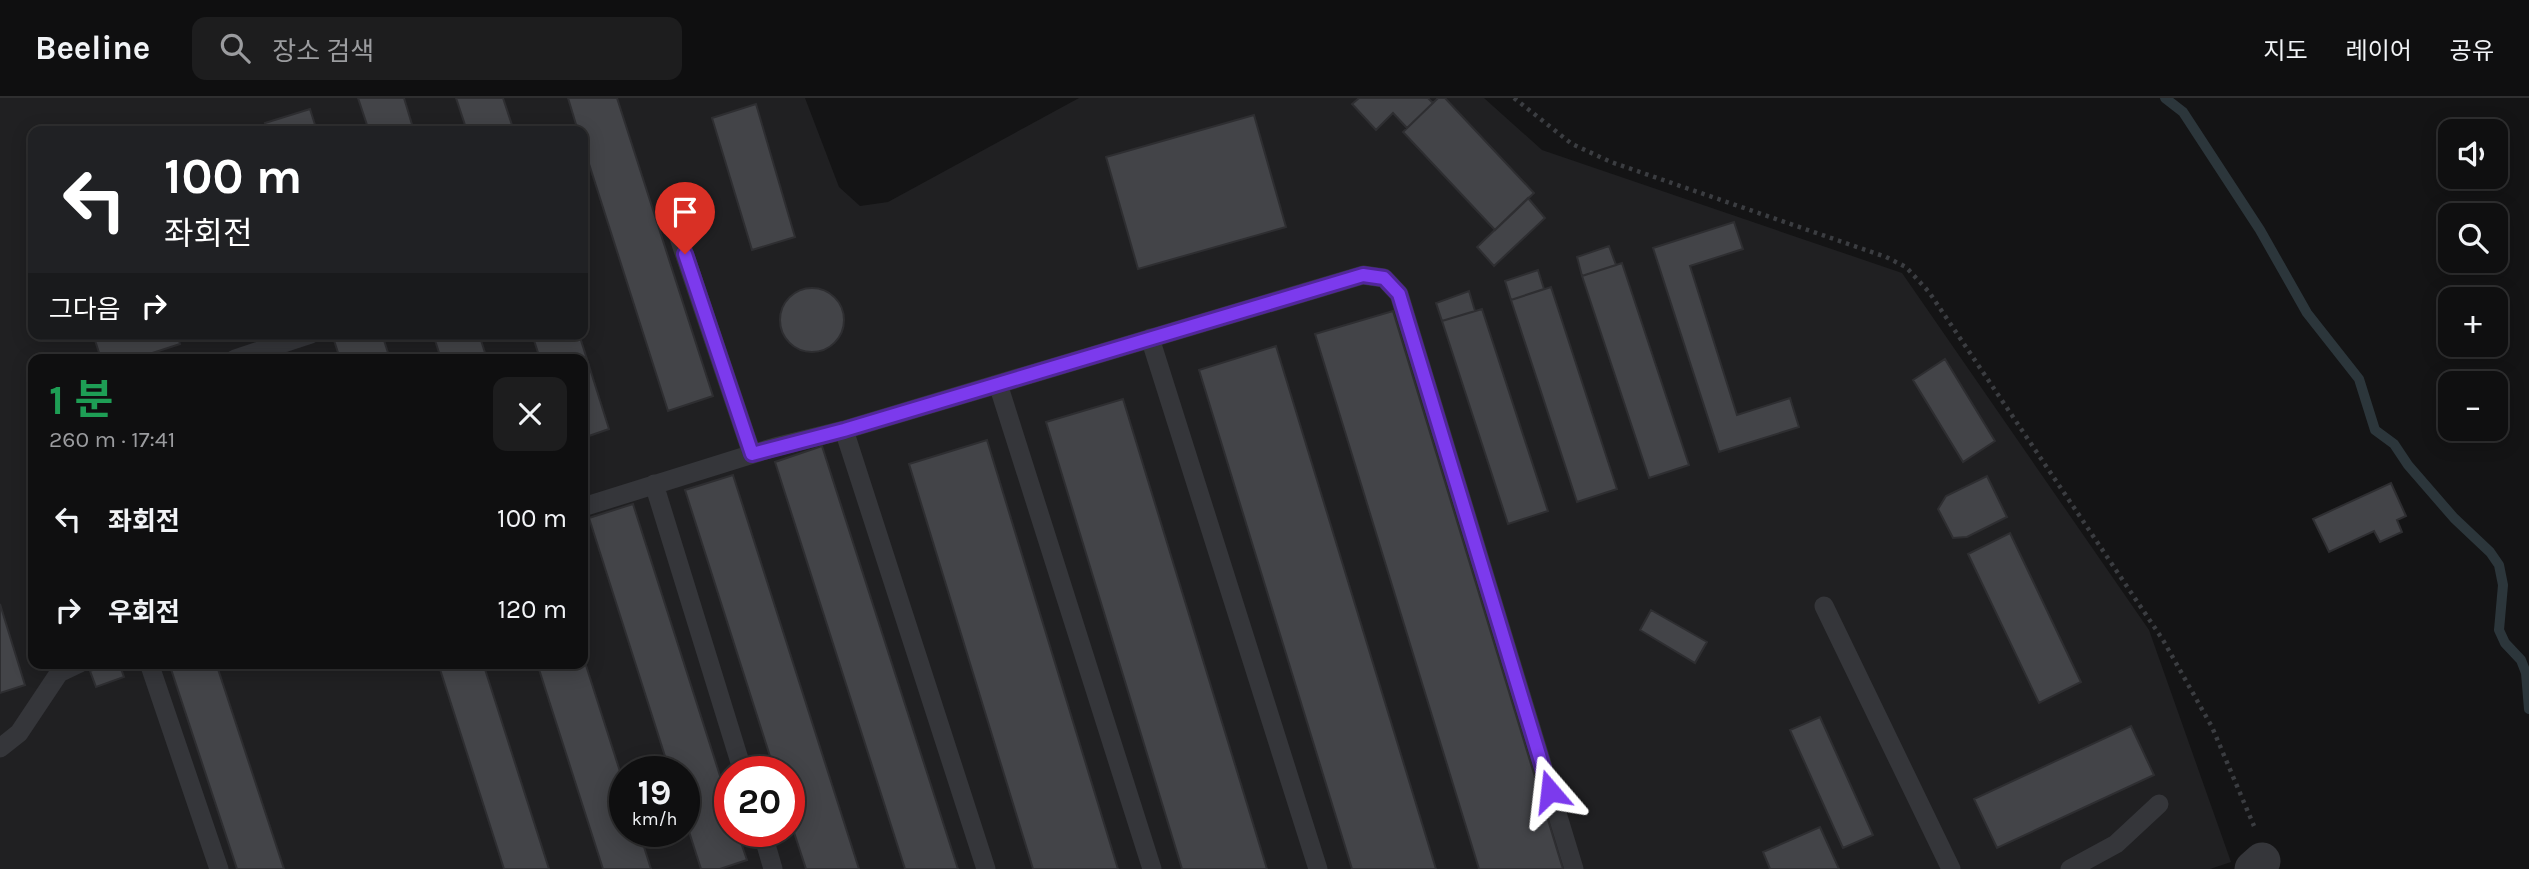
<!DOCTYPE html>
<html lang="ko">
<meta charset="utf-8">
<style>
:root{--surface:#0f0f10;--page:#1d1d1e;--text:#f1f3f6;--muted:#9b9c9f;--line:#2f2f30}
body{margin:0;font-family:Karla,"Noto Sans KR",sans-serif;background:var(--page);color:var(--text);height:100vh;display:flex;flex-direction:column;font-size:26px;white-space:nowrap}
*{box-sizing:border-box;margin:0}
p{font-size:23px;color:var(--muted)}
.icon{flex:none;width:38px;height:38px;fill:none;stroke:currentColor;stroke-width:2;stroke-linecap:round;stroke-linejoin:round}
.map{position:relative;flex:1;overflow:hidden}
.details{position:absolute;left:28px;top:256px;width:560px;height:315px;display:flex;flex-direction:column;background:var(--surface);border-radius:14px;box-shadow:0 4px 18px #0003,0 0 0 2px var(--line)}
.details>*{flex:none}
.guide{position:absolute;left:28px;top:28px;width:560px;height:214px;border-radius:14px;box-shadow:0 4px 18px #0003,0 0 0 2px var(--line);background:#202124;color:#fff;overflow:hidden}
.buttons{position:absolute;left:2438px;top:21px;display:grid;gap:14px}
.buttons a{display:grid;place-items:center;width:70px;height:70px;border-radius:14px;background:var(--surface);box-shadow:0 4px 18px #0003,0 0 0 2px var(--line);font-size:35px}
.speed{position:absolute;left:609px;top:658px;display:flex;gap:14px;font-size:35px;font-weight:700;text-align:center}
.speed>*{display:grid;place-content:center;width:91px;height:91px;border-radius:50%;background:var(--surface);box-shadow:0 4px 18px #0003,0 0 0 2px var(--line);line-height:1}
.speed small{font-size:18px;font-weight:400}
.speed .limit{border:10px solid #d22;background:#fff;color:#111}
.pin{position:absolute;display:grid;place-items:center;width:60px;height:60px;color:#fff;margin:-72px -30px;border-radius:50% 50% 50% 0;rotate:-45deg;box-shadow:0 0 7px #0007}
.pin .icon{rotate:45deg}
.me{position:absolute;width:77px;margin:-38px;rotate:343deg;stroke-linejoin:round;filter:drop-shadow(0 0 5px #0008)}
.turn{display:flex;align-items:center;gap:24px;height:147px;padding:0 21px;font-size:32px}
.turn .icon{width:91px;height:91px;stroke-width:2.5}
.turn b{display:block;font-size:49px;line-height:60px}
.then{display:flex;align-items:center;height:66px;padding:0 21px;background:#0003;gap:14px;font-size:26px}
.round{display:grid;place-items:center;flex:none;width:74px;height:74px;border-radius:14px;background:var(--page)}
.head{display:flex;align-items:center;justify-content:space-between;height:119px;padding:0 21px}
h1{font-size:42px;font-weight:700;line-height:52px;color:#1e9e55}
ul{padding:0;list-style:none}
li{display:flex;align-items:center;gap:21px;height:91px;padding:0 21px}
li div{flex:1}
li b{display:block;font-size:26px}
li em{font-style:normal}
header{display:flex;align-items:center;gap:42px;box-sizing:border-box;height:98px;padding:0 35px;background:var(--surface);border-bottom:2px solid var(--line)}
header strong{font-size:33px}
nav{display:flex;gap:38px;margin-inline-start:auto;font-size:24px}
.search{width:490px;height:63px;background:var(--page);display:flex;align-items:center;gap:18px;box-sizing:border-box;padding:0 24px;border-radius:14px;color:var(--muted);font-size:26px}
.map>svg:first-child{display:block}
</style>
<header>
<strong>Beeline</strong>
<div class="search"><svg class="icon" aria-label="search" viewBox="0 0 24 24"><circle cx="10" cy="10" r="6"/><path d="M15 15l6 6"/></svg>장소 검색</div>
<nav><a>지도</a><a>레이어</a><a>공유</a></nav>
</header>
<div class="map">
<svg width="2529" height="771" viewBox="0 0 2529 771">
<rect width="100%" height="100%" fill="#141415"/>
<path fill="#202022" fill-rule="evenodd" d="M0,0H805L839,89L860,108L888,104L1079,0H1484L1542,52L1902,175L2149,532L2231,764L2210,771H0ZM33,33H583V236H33ZM33,261H583V565H33ZM625,674H684V733H625ZM730,674H789V733H730Z"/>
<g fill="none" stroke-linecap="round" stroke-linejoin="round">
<path stroke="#2c363b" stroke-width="10" d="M2165,0L2183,14L2260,132L2307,215L2359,281L2375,332L2394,346L2408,367L2454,420L2490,454L2499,467L2503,487L2499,532L2505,545L2521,562L2526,575L2529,611"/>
</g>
<path fill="#434448" stroke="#2e2e31" stroke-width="2" d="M358,0H404L414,33H369Z
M456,0H503L514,33H467Z
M568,0H617L713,298L668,313L583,47V33H578Z
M1359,0H1428L1433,5L1407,30L1393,15L1376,32L1352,6Z
M1438,0H1445L1534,95L1495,132L1403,34Z
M756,6L795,139L752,152L712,20Z
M310,11L317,33H267L265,25Z
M1254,17L1286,129L1138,171L1106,59Z
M1528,100L1545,120L1494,168L1477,149Z
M1734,124L1743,151L1690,168L1737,317L1790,300L1799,329L1719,354L1653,150Z
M1609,148L1616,167L1582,178L1577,159Z
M1622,165L1689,367L1649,380L1582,178Z
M1538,172L1544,191L1511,202L1505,183Z
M1551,189L1617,391L1577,404L1511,202Z
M780 222a32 32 0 1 1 64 0a32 32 0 1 1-64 0Z
M1469,193L1475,213L1442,223L1436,205Z
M1482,211L1548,413L1508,426L1442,223Z
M1393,213L1563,771H1479L1315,236Z
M93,236H177L180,246L134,261H101Z
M332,236H382L390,261H340Z
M433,236H479L487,261H441Z
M532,236H579L609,331L583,340V261H540Z
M1276,248L1436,771H1352L1199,272Z
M1945,261L1995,343L1963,364L1913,282Z
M1123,301L1267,771H1182L1046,324Z
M987,342L1118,771H1033L909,366Z
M822,348L958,771H905L775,364Z
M733,377L859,771H806L789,719V674H775L685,392Z
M1987,378L2007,419L1967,439L1953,440L1938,411L1946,398Z
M2391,385L2406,418L2397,422L2402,434L2380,444L2374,433L2329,454L2313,421Z
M633,406L730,709V733H737L747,762L720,771H701L684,718V674H670L589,420Z
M2010,435L2081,584L2039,605L1968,456Z
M0,506L25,587L0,595Z
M1651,512L1707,544L1695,565L1640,532Z
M583,558L625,689V733H639L651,771H603L537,565H583Z
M111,565H119L124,579L96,589L90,573Z
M169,565H216L284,771H237Z
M438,565H483L549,771H504Z
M1820,619L1873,737L1843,750L1790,632Z
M2131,628L2154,677L1997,750L1974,701Z
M1820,729L1839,771H1770L1763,754Z"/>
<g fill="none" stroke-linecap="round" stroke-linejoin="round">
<path stroke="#3b3d41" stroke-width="4.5" stroke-dasharray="3.5 5" stroke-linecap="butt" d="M1514,0L1572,46L1611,64L1886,159L1906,169L1929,194L2163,542L2212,629L2254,728"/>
<path stroke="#35363a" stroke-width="19" d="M676,131L752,356
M1150,240L1318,771
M235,261L311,236
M998,286L1152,771
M844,332L1363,177L1384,180L1399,196L1574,771
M654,386L743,674
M583,409L775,349L844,332L986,771
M1824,508L1951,771
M149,565L219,771
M0,650L19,635L59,575L80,565
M762,733L773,771
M2070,771L2116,746L2159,706"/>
<path stroke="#35363a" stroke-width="37" d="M2253,771L2262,763"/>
</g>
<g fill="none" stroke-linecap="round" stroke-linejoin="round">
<g stroke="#51269a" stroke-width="18">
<path id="route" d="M685,156L752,356L844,332L1363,177L1384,180L1399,196L1550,693"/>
</g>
<use href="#route" stroke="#7c3aed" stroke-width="12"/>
</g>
</svg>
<div class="buttons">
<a><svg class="icon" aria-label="sound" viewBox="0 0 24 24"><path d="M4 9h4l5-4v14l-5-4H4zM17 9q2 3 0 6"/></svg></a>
<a><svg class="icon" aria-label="search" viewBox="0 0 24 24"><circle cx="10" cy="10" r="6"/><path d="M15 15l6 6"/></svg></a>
<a>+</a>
<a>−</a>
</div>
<div class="speed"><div>19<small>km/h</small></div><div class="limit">20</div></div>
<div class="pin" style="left:685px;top:156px;background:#d93025"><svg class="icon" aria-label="arrive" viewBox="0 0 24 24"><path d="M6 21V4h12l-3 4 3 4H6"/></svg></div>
<svg class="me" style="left:1550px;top:693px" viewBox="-20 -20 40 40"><path d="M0-17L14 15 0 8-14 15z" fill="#7c3aed" stroke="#fff" stroke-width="4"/></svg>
<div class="guide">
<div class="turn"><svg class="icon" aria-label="left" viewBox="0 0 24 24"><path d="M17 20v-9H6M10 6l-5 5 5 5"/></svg><div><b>100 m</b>좌회전</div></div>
<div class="then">그다음<svg class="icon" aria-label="right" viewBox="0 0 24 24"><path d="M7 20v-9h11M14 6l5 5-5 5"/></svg></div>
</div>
<section class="details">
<div class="head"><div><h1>1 분</h1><p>260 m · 17:41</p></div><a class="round"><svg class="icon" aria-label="close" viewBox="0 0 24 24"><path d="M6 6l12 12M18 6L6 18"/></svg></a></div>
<ul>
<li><svg class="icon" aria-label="left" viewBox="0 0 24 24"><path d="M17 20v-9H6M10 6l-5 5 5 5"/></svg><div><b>좌회전</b></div><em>100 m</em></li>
<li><svg class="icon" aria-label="right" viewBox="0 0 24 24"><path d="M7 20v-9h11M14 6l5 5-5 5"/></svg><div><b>우회전</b></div><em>120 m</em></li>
</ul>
</section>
</div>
